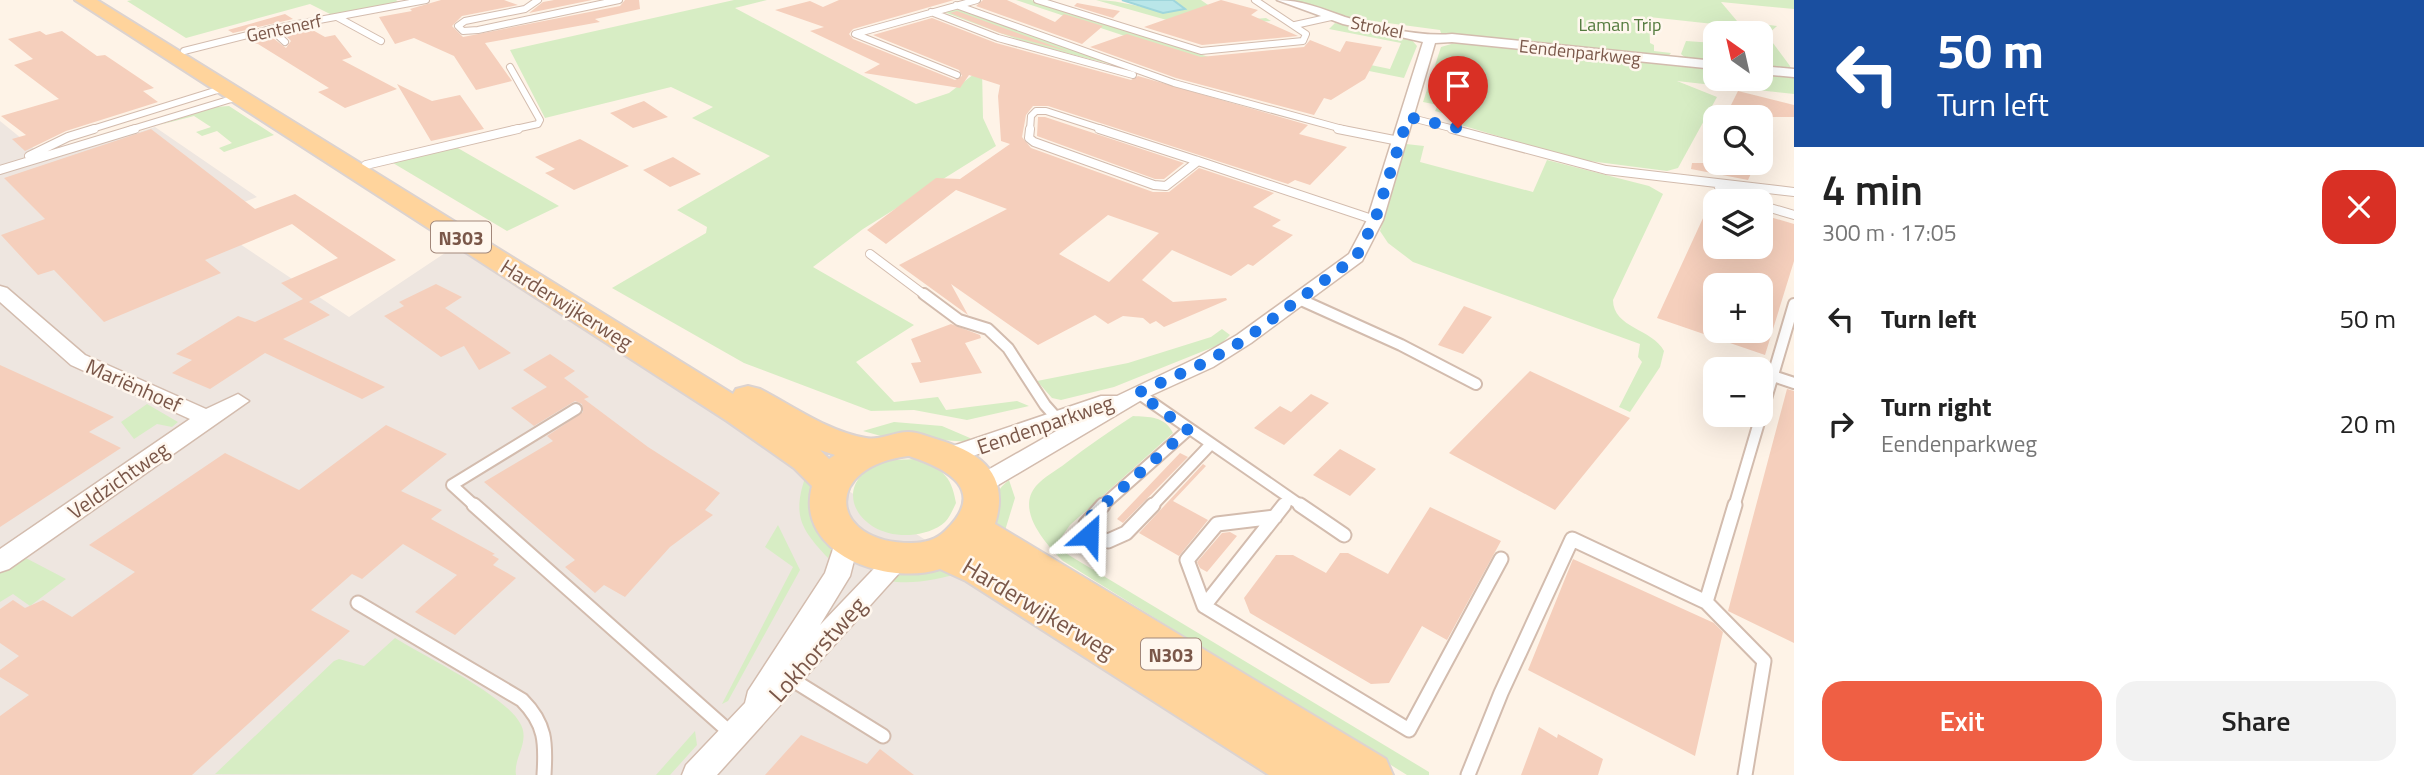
<!DOCTYPE html>
<meta charset="utf-8">
<style>
:root{--surface:#fff;--page:#f2f2f2;--text:#222;--muted:#767676;--accent:#ef5f44}
body{margin:0;font-family:"Titillium Web",sans-serif;background:var(--page);color:var(--text);height:100vh;display:flex;flex-direction:column;font-size:26px;white-space:nowrap}
*{box-sizing:border-box;margin:0}
p{font-size:23px;color:var(--muted)}
.icon{flex:none;width:38px;height:38px;fill:none;stroke:currentColor;stroke-width:2;stroke-linecap:round;stroke-linejoin:round}
.map{position:relative;flex:1;overflow:hidden}
.sheet{display:flex;flex-direction:column;background:var(--surface);width:630px}
.sheet>*{flex:none}
.hud{background:#1a4fa0;color:#fff;overflow:hidden}
.needle{width:46px;rotate:326deg}
.fabs{position:absolute;left:1703px;top:21px;display:grid;gap:14px}
.fabs a{display:grid;place-items:center;width:70px;height:70px;border-radius:14px;background:var(--surface);box-shadow:0 7px 28px #0002;font-size:35px}
.pin{position:absolute;display:grid;place-items:center;width:60px;height:60px;color:#fff;margin:-72px -30px;border-radius:50% 50% 50% 0;rotate:-45deg;box-shadow:0 0 7px #0007}
.pin .icon{rotate:45deg}
.me{position:absolute;width:77px;margin:-38px;rotate:25deg;stroke-linejoin:round;filter:drop-shadow(0 0 5px #0008)}
.turn{display:flex;align-items:center;gap:24px;height:147px;padding:0 28px;font-size:32px}
.turn .icon{width:91px;height:91px;stroke-width:2.5}
.turn b{display:block;font-size:49px;line-height:60px}
.round{display:grid;place-items:center;flex:none;width:74px;height:74px;border-radius:21px;background:var(--page)}
.head{display:flex;align-items:center;justify-content:space-between;height:119px;padding:0 28px}
h1{font-size:42px;font-weight:600;line-height:52px}
.cta{display:flex;gap:14px;margin-top:auto;padding:14px 28px}
.cta a{flex:1;height:80px;border-radius:21px;background:var(--accent);color:#fff;font-size:28px;font-weight:600;line-height:80px;text-align:center}
.cta a+a{background:var(--page);color:var(--text)}
ul{padding:0;list-style:none}
li{display:flex;align-items:center;gap:21px;height:105px;padding:0 28px}
li div{flex:1}
li b{display:block;font-size:26px}
li em{font-style:normal}
main{display:flex;flex:1;min-height:0}
.map>svg:first-child{display:block}
</style>
<main>
<div class="map">
<svg width="1794" height="775" viewBox="0 0 1794 775">
<rect width="100%" height="100%" fill="#fef3e7"/>
<path fill="#eee6e0" d="M0,121L48,160L155,127L257,197L201,218L349,317L460,243L1294,775H0Z"/>
<path fill="#d7edc4" d="M132,0H396L401,4L334,16L310,4L186,38L127,1Z
M734,0H767L735,8L916,104L949,93L982,68L983,118L996,146L863,229L813,267L914,325L856,362L894,402L938,397L946,410L1017,401L1029,406L967,420L914,410L871,411L744,363L612,288L706,233L707,227L677,210L770,156L692,118L713,107L671,87L545,118L510,50Z
M1016,0H1031L1240,67L1327,56L1390,69L1401,43L1329,29L1335,23L1410,38L1417,46L1404,78L1339,65L1261,74L1134,39Z
M1096,0C1127,0 1153,14 1184,9L1173,0H1201L1231,21L1266,18L1271,21L1188,26Z
M1292,0H1794V9L1721,2L1737,21L1777,26L1767,35L1790,66L1791,71L1761,68L1760,33H1748L1741,27L1649,17L1650,43L1654,45V51L1671,53L1666,59L1442,36L1440,30L1343,17Z
M962,7L1136,71L1025,42L944,12Z
M1686,41L1715,43V64L1689,61L1681,54Z
M1458,42L1715,68V79H1760L1761,73L1794,76V94L1677,81L1717,97L1678,168L1667,171L1574,159L1461,125L1459,118L1435,111L1438,105L1423,102L1441,47Z
M229,106L274,135L224,152L219,148L232,143L217,131L202,136L196,132L211,127L194,116L159,125L215,107Z
M1406,144L1424,146L1420,162L1533,192L1547,160L1649,186L1663,194L1613,300C1613,328 1653,329 1664,351L1660,367L1630,412L1619,407L1642,362L1638,357L1640,344L1413,262L1388,243L1380,231Z
M456,147L559,206L507,231L393,163Z
M1222,329L1230,335L1221,344L1114,387L1061,400L1052,398L1037,381L1128,363L1211,337Z
M147,404L178,422L172,427L157,424L134,439L121,422Z
M1133,416C1149,417 1165,416 1173,433L1070,525L1058,542L1067,554L1429,772V775H1407L1063,561C1047,545 1015,511 1036,486C1044,477 1057,470 1066,463C1088,446 1110,431 1133,416Z
M894,422L942,426L970,438L971,442L881,436L863,431Z
M914,459C941,469 951,473 956,503C953,509 950,517 945,522C937,530 922,534 910,535C854,538 827,479 887,461C895,459 905,460 914,459Z
M805,478L815,491L833,549L828,558C802,530 792,517 805,478Z
M1009,480L1015,498L1003,537C990,517 988,496 1009,480Z
M778,525L800,570L728,701L722,704L793,567L765,547Z
M22,556L66,579L30,606L13,594L0,602V571Z
M924,565L964,572C938,579 915,585 888,581L904,571Z
M395,638C424,656 506,696 520,723C531,741 513,758 516,775L215,774L334,661L339,659L364,666Z
M695,731L697,745L670,775H656Z"/>
<path fill="#b9e6e9" stroke="#9fd6dc" stroke-width="2" d="M1122,0H1173L1185,9L1163,13Z"/>
<path fill="#f5cfbc" fill-rule="evenodd" d="M441,0H504L518,5L462,16L452,26L463,37L620,6L625,0H639L640,9L595,19L600,22L485,43L512,81L476,90L454,56L414,38L395,44L379,17L412,11L410,9Z
M554,0H592L529,13L543,2Z
M839,0H954L853,29L849,34L853,39L955,80L962,76L959,70L873,35L932,18L996,43L1131,80L1138,76L1308,125L1299,134L1347,147L1310,185L1295,180L1288,184L1048,106H1033L1026,115L1022,137L1031,148L1153,192H1169L1199,168L1274,193L1253,207L1281,220L1272,226L1293,235L1253,266L1248,264L1231,276L1172,250L1142,280L1173,302L1226,298L1227,300L1164,327L1156,321L1150,324L1143,318L1123,316L1108,324L1095,315L1038,345L951,284L968,315L899,265L1007,209L956,190L886,244L867,230L936,178L960,179L1010,144L1001,141L998,96L1000,85L969,75L960,88L864,73L880,64L810,31L824,27L775,10L810,1L823,7ZM1108,215L1159,233L1109,282L1059,254Z
M983,0H1007L1055,22L1064,14L1103,26L1082,44L976,6Z
M1221,0L1258,10L1251,15L1298,36L1202,45L1144,27Z
M1077,3L1120,11L1113,18L1074,6Z
M957,11L1070,52L1000,33L950,13Z
M285,14L293,19L233,33L228,30Z
M309,28L325,37L335,35L352,57L342,60L397,89L345,108L318,92L329,88L258,44L247,41L269,35L286,48L291,41L283,33Z
M40,31L46,35L62,31L97,56L105,55L154,88L143,91L158,102L66,131L25,151L12,139L26,135L1,116L59,99L14,65L33,59L8,39Z
M1127,34L1201,57L1304,47L1310,40L1340,52L1346,41L1382,47L1365,79L1331,100L1324,98L1314,115L1176,78L1090,47Z
M397,84L432,101L460,95L484,129L431,141Z
M1738,91L1794,105V117H1725Z
M644,101L668,117L633,128L610,113Z
M1038,117H1045L1184,163L1164,179H1155L1037,136Z
M151,129L255,209L295,194L396,260L309,302L330,315L283,339L385,387L362,399L265,353L210,389L172,373L192,360L176,354L238,316L255,322L303,299L281,283L338,258L292,224L205,260L221,273L104,322L54,270L38,275L1,235L45,219L4,178Z
M580,139L629,166L574,190L545,173L555,169L535,157Z
M673,157L701,174L670,187L643,170Z
M1692,163H1756L1748,180L1691,169Z
M1715,192V247H1760V214L1794,224V261L1765,355L1657,318ZM1715,285H1760V331H1715Z
M436,284L462,297L445,308L511,353L479,370L464,346L441,357L384,316L404,306L399,302Z
M1464,306L1492,317L1463,354L1438,345Z
M951,324L980,335L981,338L965,343L982,373L920,383L911,363L921,362L911,339Z
M550,354L575,371L564,378L589,397L584,399L648,447L720,493L705,510L713,515L670,547L625,597L604,585L595,593L565,567L575,560L484,482L553,441L547,436L583,412L582,404L575,401L534,426L511,408L547,387L523,370Z
M0,365L114,417L89,432L121,448L0,527Z
M1530,371L1630,418L1555,510L1449,453Z
M1787,389L1794,391V643L1728,611Z
M1311,394L1329,403L1284,445L1254,428L1280,406L1291,412Z
M386,425L447,454L401,491L442,510L431,519L495,554L492,555L499,559L493,565L516,578L455,635L415,612L457,575L403,544L362,579L352,574L311,610L350,631L192,775H0V716L29,695L0,677V670L19,656L0,643V609L13,600L25,608L43,600L72,617L135,572L89,545L225,453L299,490Z
M1340,449L1376,469L1350,496L1313,475Z
M1180,453L1188,457L1123,523L1117,519Z
M1203,464L1206,466L1173,501L1208,520L1179,556L1139,533Z
M1430,507L1501,541L1447,640L1422,626L1389,683L1371,684L1250,613L1244,598L1276,555H1293L1326,573L1340,553H1348L1388,574Z
M1230,532L1237,536L1207,572L1200,568L1197,562L1222,533Z
M1573,559L1714,623L1723,632L1695,756L1528,670Z
M1539,727L1557,738L1558,734L1603,759L1598,775H1521Z
M801,735L867,764L880,749L914,775H765Z"/>
<g fill="none" stroke-linecap="round" stroke-linejoin="round">
<g stroke="#d3bcae" stroke-width="8">
<path id="service-far3" d="M538,0L525,9L465,21L458,26L463,31L478,30L619,0
M1037,0L1201,51L1303,41L1306,34L1255,0
M956,5L1174,83L1346,130
M931,12L998,38L1133,75
M337,17L381,41
M1295,25L1331,17
M271,29L285,42
M184,51L271,29L426,0
M510,67L540,120L538,124L511,130
M957,75L855,34L977,0
M1408,117L1458,130
M89,130L224,88
M129,130L238,97
M1030,130L1031,116L1036,111H1046L1105,130"/>
</g>
<g stroke="#d3bcae" stroke-width="10">
<path id="service-far2" d="M1030,129L1029,138L1034,142L1154,185L1166,186L1198,161
M1099,129L1198,161
M1338,129L1399,141
M1452,129L1606,170L1794,192
M29,156L68,137L94,129
M1198,161L1375,220
M366,165L518,129
M0,170L135,129
M1719,187L1747,201
M1760,205L1794,215
M870,254L926,296"/>
</g>
<g stroke="#d3bcae" stroke-width="14">
<path id="service-far1" d="M924,294L959,320L988,329L1008,348L1045,405L1061,423
M1299,299L1401,345L1476,384
M1773,376L1794,383
M1138,393L1303,507
M476,507L452,485L576,409
M1101,507L1188,430
M1151,507L1210,445
M1283,507L1289,499
M1734,507L1794,304"/>
</g>
<g stroke="#d3bcae" stroke-width="17">
<path id="service" d="M474,505L733,735
M1103,505L1086,524L1089,535L1108,541L1126,533L1153,505
M1284,505L1204,606L1409,730L1501,559
M1300,505L1344,535
M1706,602L1735,505
M358,603L522,700C546,724 546,743 544,775
M1204,606L1187,560L1217,524L1275,517
M788,677L883,736
M1468,775L1501,693L1572,539L1706,602L1764,661L1745,775"/>
</g>
<g stroke="#d3bcae" stroke-width="3">
<path id="minor" d="M1277,0C1301,0 1323,9 1345,17C1378,27 1418,37 1452,34L1715,61V69L1452,42L1435,43L1383,220L1362,261L1251,343L1213,367L1145,398L988,491L980,494L972,491L968,485L972,479L1072,422L952,463L944,461L941,455L944,449L1101,396H1117L1199,357L1237,335L1349,254L1367,220L1423,42L1343,24Z
M1760,66L1794,69V77L1760,74Z
M0,286L7,288L85,355L206,409L238,394L249,401L9,569L0,572V549L190,419L71,365L0,302Z
M847,531L856,534L859,541L850,576L820,625L889,553L898,550L907,553L911,560L717,775H682L686,765L745,703L748,691L825,573L838,534Z"/>
</g>
<g stroke="#dcd3d0" stroke-width="4">
<path id="primary" d="M75,0H97L733,394L736,389L748,386L760,389C793,406 829,432 866,438C879,441 894,432 908,432C918,432 929,437 939,440C982,453 1010,475 995,524L1386,759L1393,775H1269L966,581L940,569C889,586 794,555 812,486L794,468L727,421ZM820,450L835,455L829,459ZM909,456C948,469 988,490 945,531C936,540 924,543 911,543C828,543 822,466 909,456Z"/>
</g>
<use href="#service-far3" stroke="#fff" stroke-width="6"/>
<use href="#service-far2" stroke="#fff" stroke-width="8"/>
<use href="#service-far1" stroke="#fff" stroke-width="10"/>
<use href="#service" stroke="#fff" stroke-width="13"/>
<use href="#minor" fill="#fff" fill-rule="evenodd"/>
<use href="#primary" fill="#ffd49c" fill-rule="evenodd"/>
</g>
<g fill="none" stroke-linecap="round" stroke-linejoin="round">
<path stroke="#1a73e8" stroke-width="12" stroke-dasharray="0 21.6" d="M1089,535L1086,524L1092,515L1188,430L1138,393L1206,362L1244,340L1356,257L1375,220L1408,117L1458,128"/>
</g>
<g text-anchor="middle" dominant-baseline="central" stroke-width="5" stroke-linejoin="round" paint-order="stroke">
<g font-size="18" fill="#537a3d" stroke="#fff7ee">
<text x="1620" y="24">Laman Trip</text>
</g>
<g font-size="18" fill="#7a5749" stroke="#fff7ee">
<text transform="translate(1377 27) rotate(11)">Strokel</text>
<text transform="translate(284 28) rotate(-12)">Gentenerf</text>
<text transform="translate(1580 52) rotate(6)">Eendenparkweg</text>
</g>
<g fill="#fff7ee" stroke="#a2877a" stroke-width="2">
<rect x="431" y="221.5" width="60" height="31" rx="5"/>
<rect x="1141" y="638.5" width="60" height="31" rx="5"/>
</g>
<g font-size="19" font-weight="bold" fill="#7a5749">
<text x="461" y="237">N303</text>
<text x="1171" y="654">N303</text>
</g>
<g font-size="21" fill="#7a5749" stroke="#fff7ee">
<text transform="translate(567 304) rotate(32)">Harderwijkerweg</text>
<text transform="translate(134 385) rotate(24)">Mariënhoef</text>
<text transform="translate(1045 424) rotate(-19)">Eendenparkweg</text>
<text transform="translate(118 480) rotate(-35)">Veldzichtweg</text>
</g>
<g font-size="24" fill="#7a5749" stroke="#fff7ee">
<text transform="translate(1039 608) rotate(31)">Harderwijkerweg</text>
<text transform="translate(817 649) rotate(-48)">Lokhorstweg</text>
</g>
</g>
</svg>
<div class="fabs">
<a><svg class="needle" viewBox="-14 -14 28 28"><path d="M0-13l5 13h-10z" fill="#e53935"/><path d="M0 13l5-13h-10z" fill="#767676"/></svg></a>
<a><svg class="icon" aria-label="search" viewBox="0 0 24 24"><circle cx="10" cy="10" r="6"/><path d="M15 15l6 6"/></svg></a>
<a><svg class="icon" aria-label="layers" viewBox="0 0 24 24"><path d="M12 4l9 5-9 5-9-5zM3 14l9 5 9-5"/></svg></a>
<a>+</a>
<a>−</a>
</div>
<div class="pin" style="left:1458px;top:128px;background:#d93025"><svg class="icon" aria-label="arrive" viewBox="0 0 24 24"><path d="M6 21V4h12l-3 4 3 4H6"/></svg></div>
<svg class="me" style="left:1089px;top:535px" viewBox="-20 -20 40 40"><path d="M0-17L14 15 0 8-14 15z" fill="#1a73e8" stroke="#fff" stroke-width="4"/></svg>
</div>
<section class="sheet">
<div class="hud">
<div class="turn"><svg class="icon" aria-label="left" viewBox="0 0 24 24"><path d="M17 20v-9H6M10 6l-5 5 5 5"/></svg><div><b>50 m</b>Turn left</div></div>
</div>
<div class="head"><div><h1>4 min</h1><p>300 m · 17:05</p></div><a class="round" style="background:#d93025;color:#fff"><svg class="icon" aria-label="close" viewBox="0 0 24 24"><path d="M6 6l12 12M18 6L6 18"/></svg></a></div>
<ul>
<li><svg class="icon" aria-label="left" viewBox="0 0 24 24"><path d="M17 20v-9H6M10 6l-5 5 5 5"/></svg><div><b>Turn left</b></div><em>50 m</em></li>
<li><svg class="icon" aria-label="right" viewBox="0 0 24 24"><path d="M7 20v-9h11M14 6l5 5-5 5"/></svg><div><b>Turn right</b><p>Eendenparkweg</p></div><em>20 m</em></li>
</ul>
<div class="cta"><a>Exit</a><a>Share</a></div>
</section>
</main>
